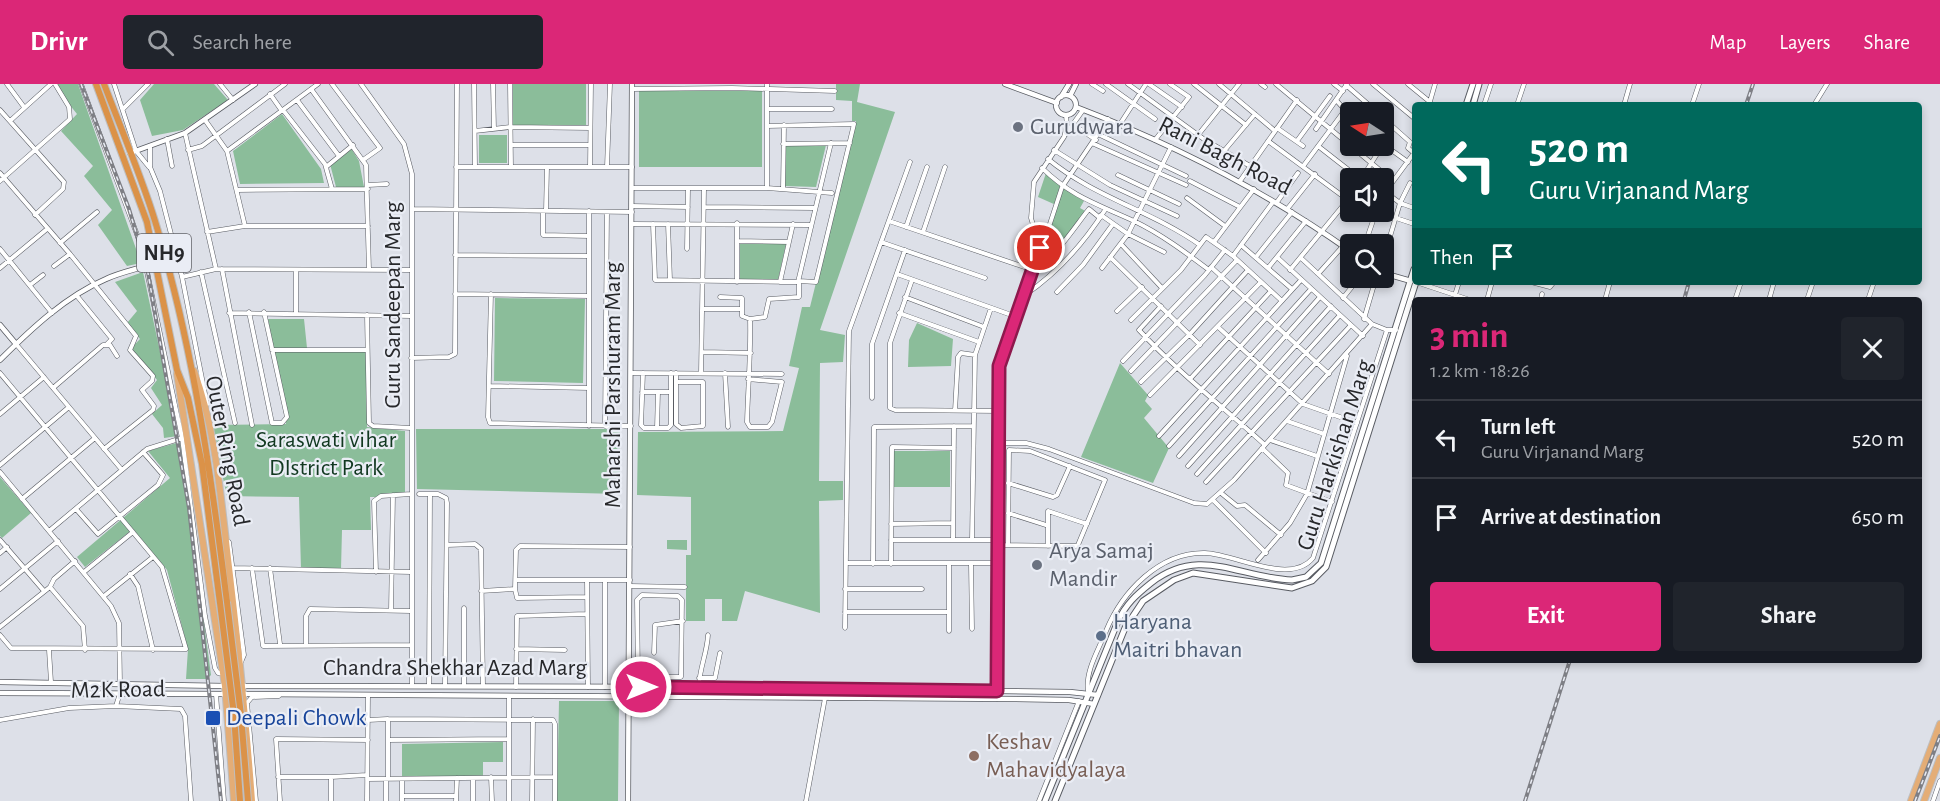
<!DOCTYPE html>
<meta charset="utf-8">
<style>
:root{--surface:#171b24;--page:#20242c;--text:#f1f3f6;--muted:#9ea1a6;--line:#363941;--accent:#db2777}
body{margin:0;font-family:"Alegreya Sans",sans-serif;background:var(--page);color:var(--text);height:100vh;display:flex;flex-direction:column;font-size:22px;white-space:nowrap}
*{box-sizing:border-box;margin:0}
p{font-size:20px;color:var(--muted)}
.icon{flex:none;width:33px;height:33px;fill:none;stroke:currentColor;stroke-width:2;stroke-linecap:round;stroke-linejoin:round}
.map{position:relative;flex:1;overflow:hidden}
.drawer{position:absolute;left:1412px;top:213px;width:510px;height:366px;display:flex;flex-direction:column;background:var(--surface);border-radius:6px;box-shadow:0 3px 9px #0003}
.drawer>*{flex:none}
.guide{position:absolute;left:1412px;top:18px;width:510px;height:183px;border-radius:6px;box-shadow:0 3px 9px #0003;background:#00695c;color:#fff;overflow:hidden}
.needle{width:39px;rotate:282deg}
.controls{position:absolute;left:1340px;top:18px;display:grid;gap:12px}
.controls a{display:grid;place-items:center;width:54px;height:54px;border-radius:6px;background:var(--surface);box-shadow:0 3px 9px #0003;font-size:30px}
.pin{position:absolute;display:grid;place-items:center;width:51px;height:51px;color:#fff;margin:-26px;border:3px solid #fff;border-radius:50%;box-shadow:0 2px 6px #0007}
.me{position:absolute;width:66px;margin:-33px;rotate:90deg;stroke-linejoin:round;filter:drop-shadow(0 0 4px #0008)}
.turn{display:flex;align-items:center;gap:21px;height:126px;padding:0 18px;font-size:27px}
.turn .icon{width:78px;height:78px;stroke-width:2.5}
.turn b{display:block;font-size:42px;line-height:51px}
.then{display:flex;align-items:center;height:57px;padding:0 18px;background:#0003;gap:12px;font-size:22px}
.round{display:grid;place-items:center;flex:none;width:63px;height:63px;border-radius:6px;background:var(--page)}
.headline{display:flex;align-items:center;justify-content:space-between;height:102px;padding:0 18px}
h1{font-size:36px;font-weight:600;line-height:45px;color:var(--accent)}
.cta{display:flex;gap:12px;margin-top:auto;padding:12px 18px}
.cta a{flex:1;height:69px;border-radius:6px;background:var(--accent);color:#fff;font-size:24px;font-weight:600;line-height:69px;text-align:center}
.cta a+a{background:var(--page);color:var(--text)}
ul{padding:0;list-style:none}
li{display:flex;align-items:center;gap:18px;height:78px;padding:0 18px;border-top:2px solid var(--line)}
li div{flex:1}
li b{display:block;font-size:22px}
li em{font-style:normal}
header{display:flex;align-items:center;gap:36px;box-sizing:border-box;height:84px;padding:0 30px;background:var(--accent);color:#fff}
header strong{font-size:28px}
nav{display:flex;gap:33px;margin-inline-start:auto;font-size:21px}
.search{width:420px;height:54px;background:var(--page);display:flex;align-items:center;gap:15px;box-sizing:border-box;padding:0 21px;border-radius:6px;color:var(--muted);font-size:22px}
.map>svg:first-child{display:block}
</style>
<header>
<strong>Drivr</strong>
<div class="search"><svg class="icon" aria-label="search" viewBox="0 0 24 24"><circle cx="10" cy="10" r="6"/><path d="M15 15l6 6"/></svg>Search here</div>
<nav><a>Map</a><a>Layers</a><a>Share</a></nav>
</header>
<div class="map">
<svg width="1940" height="717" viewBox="0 0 1940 717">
<rect width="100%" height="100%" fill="#dde0e8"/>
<path fill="#8bbd9a" d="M53,0H78L141,179L127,182L98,141L112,126L84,92L93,82L61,47L77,30Z
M154,0H214L228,16L183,46L152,52L140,16Z
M513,0H586V41H513Z
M836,0H860L857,18L895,28L820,246L845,251L843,278L820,279L819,397H843V416L819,417L820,529L745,507L737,537H722V515H705V537H686V471H691V413L637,411L638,348L783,347L799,284L789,282L802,223H810L856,37H852V17L836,16Z
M639,7H762V83H639Z
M282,30L321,85L324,99L240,100L233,67Z
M479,51H507V79H479Z
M826,61L816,103L784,102V62Z
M351,64L359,77L364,103H336L330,80Z
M1046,89L1063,104L1084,117L1080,124L1087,128L1042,179L1049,162L1046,150L1056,121L1038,113Z
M740,160H786L778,196H740Z
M143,188L178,352L164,354L163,344L152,330L162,321L151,304L157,296L131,264L140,255L127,239L137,227L115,198Z
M495,214L585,215L583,299L494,297Z
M268,235H304L307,264L367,266V343L405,347V413H370L371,446H342L341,485H301L299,413L227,412L211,341L286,340Z
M917,239L953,255L951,282L908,283L909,256Z
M1120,279L1148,311L1145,317L1152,325L1144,334L1169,364L1153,399L1081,373Z
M416,345H620V410L417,405Z
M180,358L211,591L207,595H186L188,565L167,486L133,445L85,483L77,473L170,394L148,367Z
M894,367H950V403H894Z
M0,393L31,429L2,454L0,452Z
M667,456H687V466L667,465Z
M559,617H619L618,717H557Z
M503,658V678H483V692L402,693V660Z"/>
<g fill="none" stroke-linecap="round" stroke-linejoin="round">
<g stroke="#585b62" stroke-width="5">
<path id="minor" d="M7,0L24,23
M81,0L142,164L182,354L205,532L215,584L218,589H223
M114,0L136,67L149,83
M220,0L233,16
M332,0L380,64L363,76
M361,0L404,60L412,90V602
M474,0L475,82
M493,0L494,45
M510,0L511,83
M767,0V104
M1092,0L1103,7
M1106,0L1155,35
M1128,0L1205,56L1250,82
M1149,0L1182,23
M1194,0L1246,41
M1219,0L1275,47
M1261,0L1265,3
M1276,0L1393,97
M1334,0L1343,7
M1373,0L1414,34
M1408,0L1430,18
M1346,1L1377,28
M311,5L366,81L369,186
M632,5L732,4L835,7
M270,10L282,27
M297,16L339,72
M1429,21L1435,0
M1484,21L1491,0
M1517,21L1524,0
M1624,21L1630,0
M1692,21L1699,0
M1814,21L1827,0
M123,25L148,0
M767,25H832
M0,26L64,98L63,105L35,131
M283,26L325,80L332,105
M1383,34L1410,58L1408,64L1414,69
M205,36L227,67L245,142
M10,37L51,0
M1120,40L1146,0
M1074,41L1096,56
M1277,44L1303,62
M1316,45L1347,0
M475,47L511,43L590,44
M185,49L216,185
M1066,50L1083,26
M1100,51L1186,92
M1198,51L1239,0
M167,55L172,82
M1155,56L1189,13L1170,0
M1268,57L1348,116
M1297,57L1330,12
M783,60L850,59
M1094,60L1186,101
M1383,60L1408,78
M511,61H590
M150,62V83L160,107L182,193L207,320
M1318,62L1359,94
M188,66L202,62L285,0
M1054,66L1110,101L1177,132
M227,67L318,0
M1224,67L1255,30
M1048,75C1094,113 1152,127 1200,161
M1304,81L1345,26L1336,16
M326,83L353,61
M456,83H632
M590,83L591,0
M607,83L610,0
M1042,84C1072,113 1097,120 1134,137C1161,150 1185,168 1209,186
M0,89L70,170L136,252L130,266L153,292L152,297L142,306L154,322L153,326L104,365
M1118,91L1179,120
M1362,94L1382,62
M0,97L70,35L69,23L55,0
M1190,97L1240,123
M1240,97L1297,16
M368,101L387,100
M632,104H767L832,109
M783,105L784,41
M237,106L368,105
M1384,107L1400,119L1414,124
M1383,111L1414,69
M1187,114L1225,142
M1277,118L1298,89
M632,122L688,123
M705,123L814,124
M1288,124L1315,90
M412,125L632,128
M543,127V151L589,152
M546,127L547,83
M1101,131L1128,150L1164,168
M1396,134L1414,140
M889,137L1033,186
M632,140L810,141
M653,140L655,196L798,198L831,59
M668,140L670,196
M906,143L927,83
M207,148L245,142H368
M923,148L945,83
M737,157L789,158
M881,158L985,194
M1214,158L1254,105
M60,159L97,128
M1121,160L1162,204
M1365,160L1376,128
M1043,161L1062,103L1108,35
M1241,161L1292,205
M0,165L52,229
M687,165L688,105
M455,171L589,172
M1233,172L1273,118
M1110,173L1200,261
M1256,173L1292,128
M1278,174L1363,252
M1301,174L1372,240
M1383,176L1400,119L1410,99
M54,182L70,170
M1211,183L1329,290
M0,184L47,145
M1034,184C1052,179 1076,141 1089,125L1100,134
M1102,184L1128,150L1171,63
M1268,184L1306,137
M222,185L252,341
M296,186V228
M1290,186L1350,113
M201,188L235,339
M897,190L1017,233
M1318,190L1343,162
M182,193L216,185L411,186
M912,196L890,259V324L895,326L999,327
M737,198V139
M780,198L793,140
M1416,198L1470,216
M1531,198L1550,203L1554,198
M30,201L43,191
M1057,208L1083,181L1113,140
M455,210L589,212
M491,210L488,333L490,339L631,342
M1025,211C1057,189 1084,159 1105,126
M1455,211L1459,198
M77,212L112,255L107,260
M720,213L742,214V232L750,235
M905,213L984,243
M1343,214L1359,194
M1487,216L1492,198
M1541,216L1542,210
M1605,216L1610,198
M1735,216L1741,198
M1769,216L1774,198
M1807,216L1813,198
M1868,216L1874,198
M1161,222L1139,246C1178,288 1223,323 1265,361
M703,225H742
M1117,227L1142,203
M249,228L272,339H282L287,333L264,228
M229,229L411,232
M899,229L979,258
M367,231L369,339L373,342L411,344
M1364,235L1376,194
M1131,236L1181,186L1206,153L1233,172L1282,217
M1218,243L1303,320L1357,339
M16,260L122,386
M272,266H367
M702,268L751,269
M411,274L449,273L455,270L457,0
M1123,277L1205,191L1225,166
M1131,287L1237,176
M0,289L162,483L186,565L11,564L0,551
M631,289L782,290
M643,289L641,341L644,344H668L671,341V289
M676,289V340L681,344L703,342V298H676
M701,289L704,105
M725,289L728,343
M748,295L782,298L772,338L768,343H750L747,338C748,303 751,269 750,235L765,233L769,215L799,213V197L816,198L854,40L767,42
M1190,295L1271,207
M1141,298L1190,250L1248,186
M490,302L589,304
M53,304L103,261H110L117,272
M642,308H671
M1150,311L1261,198
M872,314V260L905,166
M955,327L958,273L961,269L975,271
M0,330L44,293
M1287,337L1324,350
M589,342V127
M605,342L607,128
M657,344L658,308
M1159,352L1301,196
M1270,356L1317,372
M999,359H1026L1049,365L1194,419L1207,420L1234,396L1372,240L1387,246H1396
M1169,362L1311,205
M1262,364L1288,389L1286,401L1332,418
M1179,372L1320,213
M0,381L69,323
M1188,382L1331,222
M0,388L111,522L119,539L120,600
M1197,390L1340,231
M1206,398L1351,241
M1008,399L1053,413L1057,411L1070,382
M1221,409L1237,422L1245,421L1281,451
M419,410H438L446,414L447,419L445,602
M22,415L95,354
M1213,416L1266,469
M76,425L98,450L158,401L163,391L143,368
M1008,429L1046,441
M891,440L952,439
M49,447L147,365L182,354
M0,456L44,507
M891,456H999
M953,456L954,342
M972,456L975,271L991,224
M229,458L244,571L241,578
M447,461L475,460L481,465L483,602
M999,461L1076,462L1078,461L1105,396L1030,367L1009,366L1008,461
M1048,462V427L1087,440
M0,469L7,463
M1258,476L1290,439L1307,410L1347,272
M846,479H999
M873,480L874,343L973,342
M891,480L892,363L954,364
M971,480L972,545
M233,484L411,488
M252,484L263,562L411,561
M270,484L280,560
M84,488L133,448
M376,488L374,417L381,412L411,410
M130,490L138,502L153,566
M516,496H630
M587,496L588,603
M605,496V603
M630,502L685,503
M50,503L83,542L85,566
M0,505L58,457
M515,505L517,514L587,513
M845,505H922
M481,507L515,505L516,466L520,462L630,463
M642,511L678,512L682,516L681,593H638L637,516Z
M104,512L153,473
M391,527L393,411
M845,528H949
M0,543L50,503L54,495L75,477
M845,544L849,247L910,78
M949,547V480
M306,561V532L310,525L411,527
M516,565L565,566
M49,566L51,598
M654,569L655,541L683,537
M699,594H715L720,569
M429,602L430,410
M464,602V524
M516,603L517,532L587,530
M699,603C699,585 707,570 708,551
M1088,607C1085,587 1099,565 1106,547C1122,508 1159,468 1205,469C1236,470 1290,502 1313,474L1387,246
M216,610L224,717
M997,615L999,282L1040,164L1031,134L1034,98L1064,53L1067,42L1066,31
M116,622L120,609
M0,636L69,624L116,622L181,625L185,632L191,717
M368,636L388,635
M388,656V635L553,636L555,640V717
M278,693H331V717
M331,693L367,691
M491,693L492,717
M473,694V717
M367,695L554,693
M386,695V717
M388,695V656L509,655
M402,695V717
M402,712H456
M256,717L247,619L252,613L279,612
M280,717L276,655L368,656
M367,717L368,611
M456,717L457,694
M509,717V612
M532,717L533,635
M806,717L825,614
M1039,717L1079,617
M1933,717L1940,697"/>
</g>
<g stroke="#585b62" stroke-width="6">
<path id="tertiary" d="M1005,0L1057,19
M1056 21a10 10 0 1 1 20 0a10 10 0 1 1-20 0Z
M1070,12L1076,0
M1061,13L1069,0
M1076,23C1173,60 1265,107 1350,167
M130,69L185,49L255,0
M1383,189L1411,197
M0,241L16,260
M0,276C31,245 66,212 106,195C119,189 133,186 146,182
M0,598L225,602
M243,602L720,603L1070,608L1098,611
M0,609L225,610
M243,610L1015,615L1069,616L1094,620
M628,717L632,0"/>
</g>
<g stroke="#585b62" stroke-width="7">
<path id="secondary" d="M1466,21L1473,0
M1473,21L1479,0
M1045,717L1118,537C1126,520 1136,511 1151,499C1200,461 1239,494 1292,496L1306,493L1321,479L1414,185
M1055,717L1125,544L1143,517L1174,496L1193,489L1292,504L1312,497L1326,483L1416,198"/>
</g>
<g stroke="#bebebf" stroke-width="8">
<path id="primary" d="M194,287C215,343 220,407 227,466C237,550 246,633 252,717
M177,290L225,602L234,717
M1911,717L1940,640
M1924,717L1940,674"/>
</g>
<g stroke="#bebebf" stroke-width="8">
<path id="trunk" d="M96,0L147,138L177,286L188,314L202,380L220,519
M104,0C121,45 141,91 155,137C193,261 211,390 227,518"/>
</g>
<use href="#minor" stroke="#fff" stroke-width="4"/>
<use href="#tertiary" stroke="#fff" stroke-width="4.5"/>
<use href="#secondary" stroke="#fff" stroke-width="5"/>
<use href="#primary" stroke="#e4ad76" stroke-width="6"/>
<use href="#trunk" stroke="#db9248" stroke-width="6"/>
<g stroke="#7e7f85" stroke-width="4">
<path id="rail" d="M81,0L129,125L148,189L189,424L221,717
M1746,21L1753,0
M1684,216L1689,198
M1525,717L1570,576
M1915,717L1940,652"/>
</g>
<use href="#rail" stroke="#eaedf5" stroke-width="1.5" stroke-dasharray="4.5" stroke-linecap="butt"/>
<g stroke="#bebebf" stroke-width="8" stroke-linecap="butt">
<path id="trunk-bridge" d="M227,518L241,631L248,717
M220,519L234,631L240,717"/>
</g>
<use href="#trunk-bridge" stroke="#db9248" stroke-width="6"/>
</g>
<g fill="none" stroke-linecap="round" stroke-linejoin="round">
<g stroke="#8e194d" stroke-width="15">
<path id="route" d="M641,603L997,607L999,282L1040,164"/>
</g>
<use href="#route" stroke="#db2777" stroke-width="10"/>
</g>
<g fill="#6b7280" stroke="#eaedf5" stroke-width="2">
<circle cx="1018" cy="43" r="6"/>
<circle cx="1037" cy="481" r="6"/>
</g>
<circle fill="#5c6f8a" stroke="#eaedf5" stroke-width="2" cx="1101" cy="552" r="6"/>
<rect fill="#1a4fb4" stroke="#eaedf5" stroke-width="2" x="205" y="626" width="16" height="16" rx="3"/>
<circle fill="#8d6e63" stroke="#eaedf5" stroke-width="2" cx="974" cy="672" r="6"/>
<g text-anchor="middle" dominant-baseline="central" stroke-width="4.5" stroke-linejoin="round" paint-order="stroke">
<rect fill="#eaedf5" stroke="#626368" stroke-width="1.5" x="137" y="150" width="54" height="38" rx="4.5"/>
<g font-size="22" font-weight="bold" fill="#27282b">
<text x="164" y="169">NH9</text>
</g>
<g font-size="24" fill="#5b616d" stroke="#eaedf5" text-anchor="start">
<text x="1030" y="43">Gurudwara</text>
<text x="1049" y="467">Arya Samaj<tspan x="1049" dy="28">Mandir</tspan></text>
</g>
<g font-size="24" fill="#27282b" stroke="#eaedf5">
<text transform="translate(1225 72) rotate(27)">Rani Bagh Road</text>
<text transform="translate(393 221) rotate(-90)">Guru Sandeepan Marg</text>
<text transform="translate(613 301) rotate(-90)">Maharshi Parshuram Marg</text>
<text transform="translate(227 367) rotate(79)">Outer Ring Road</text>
<text transform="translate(1335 371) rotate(-72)">Guru Harkishan Marg</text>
<text x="455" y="584">Chandra Shekhar Azad Marg</text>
<text transform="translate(118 606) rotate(-1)">M2K Road</text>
</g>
<g font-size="24" fill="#113820" stroke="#eaedf5">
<text x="326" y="356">Saraswati vihar<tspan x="326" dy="28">DIstrict Park</tspan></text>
</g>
<g font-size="24" fill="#4e5e75" stroke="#eaedf5" text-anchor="start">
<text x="1113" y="538">Haryana<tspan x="1113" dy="28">Maitri bhavan</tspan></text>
</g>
<g font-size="24" fill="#164399" stroke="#eaedf5" text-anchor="start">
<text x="226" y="634">Deepali Chowk</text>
</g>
<g font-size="24" fill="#785e54" stroke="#eaedf5" text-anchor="start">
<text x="986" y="658">Keshav<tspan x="986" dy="28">Mahavidyalaya</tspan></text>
</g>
</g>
</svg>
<div class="controls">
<a><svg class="needle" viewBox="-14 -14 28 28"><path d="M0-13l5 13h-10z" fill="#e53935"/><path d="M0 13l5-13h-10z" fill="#9ea1a6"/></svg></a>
<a><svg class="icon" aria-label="sound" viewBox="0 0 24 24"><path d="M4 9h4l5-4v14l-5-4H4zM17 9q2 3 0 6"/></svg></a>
<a><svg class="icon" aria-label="search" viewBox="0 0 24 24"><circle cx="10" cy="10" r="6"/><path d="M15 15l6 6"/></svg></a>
</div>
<div class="pin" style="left:1040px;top:164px;background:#d93025"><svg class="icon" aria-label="arrive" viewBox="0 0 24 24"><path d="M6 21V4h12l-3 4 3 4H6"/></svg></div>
<svg class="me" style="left:641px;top:603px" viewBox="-20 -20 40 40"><circle r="17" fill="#db2777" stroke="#fff" stroke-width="3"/><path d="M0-11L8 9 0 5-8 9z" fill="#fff"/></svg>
<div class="guide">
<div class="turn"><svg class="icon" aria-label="left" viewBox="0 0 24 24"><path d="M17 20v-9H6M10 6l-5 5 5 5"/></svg><div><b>520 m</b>Guru Virjanand Marg</div></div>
<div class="then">Then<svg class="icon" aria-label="arrive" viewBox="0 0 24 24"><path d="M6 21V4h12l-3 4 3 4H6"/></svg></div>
</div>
<section class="drawer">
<div class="headline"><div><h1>3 min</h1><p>1.2 km · 18:26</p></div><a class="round"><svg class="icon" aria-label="close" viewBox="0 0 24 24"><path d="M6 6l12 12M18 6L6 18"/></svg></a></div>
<ul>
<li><svg class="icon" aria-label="left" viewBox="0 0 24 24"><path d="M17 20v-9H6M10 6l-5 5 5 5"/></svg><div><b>Turn left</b><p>Guru Virjanand Marg</p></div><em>520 m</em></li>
<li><svg class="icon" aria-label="arrive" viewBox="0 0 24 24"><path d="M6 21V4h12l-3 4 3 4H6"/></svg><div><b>Arrive at destination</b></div><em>650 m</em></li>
</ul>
<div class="cta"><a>Exit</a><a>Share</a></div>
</section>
</div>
